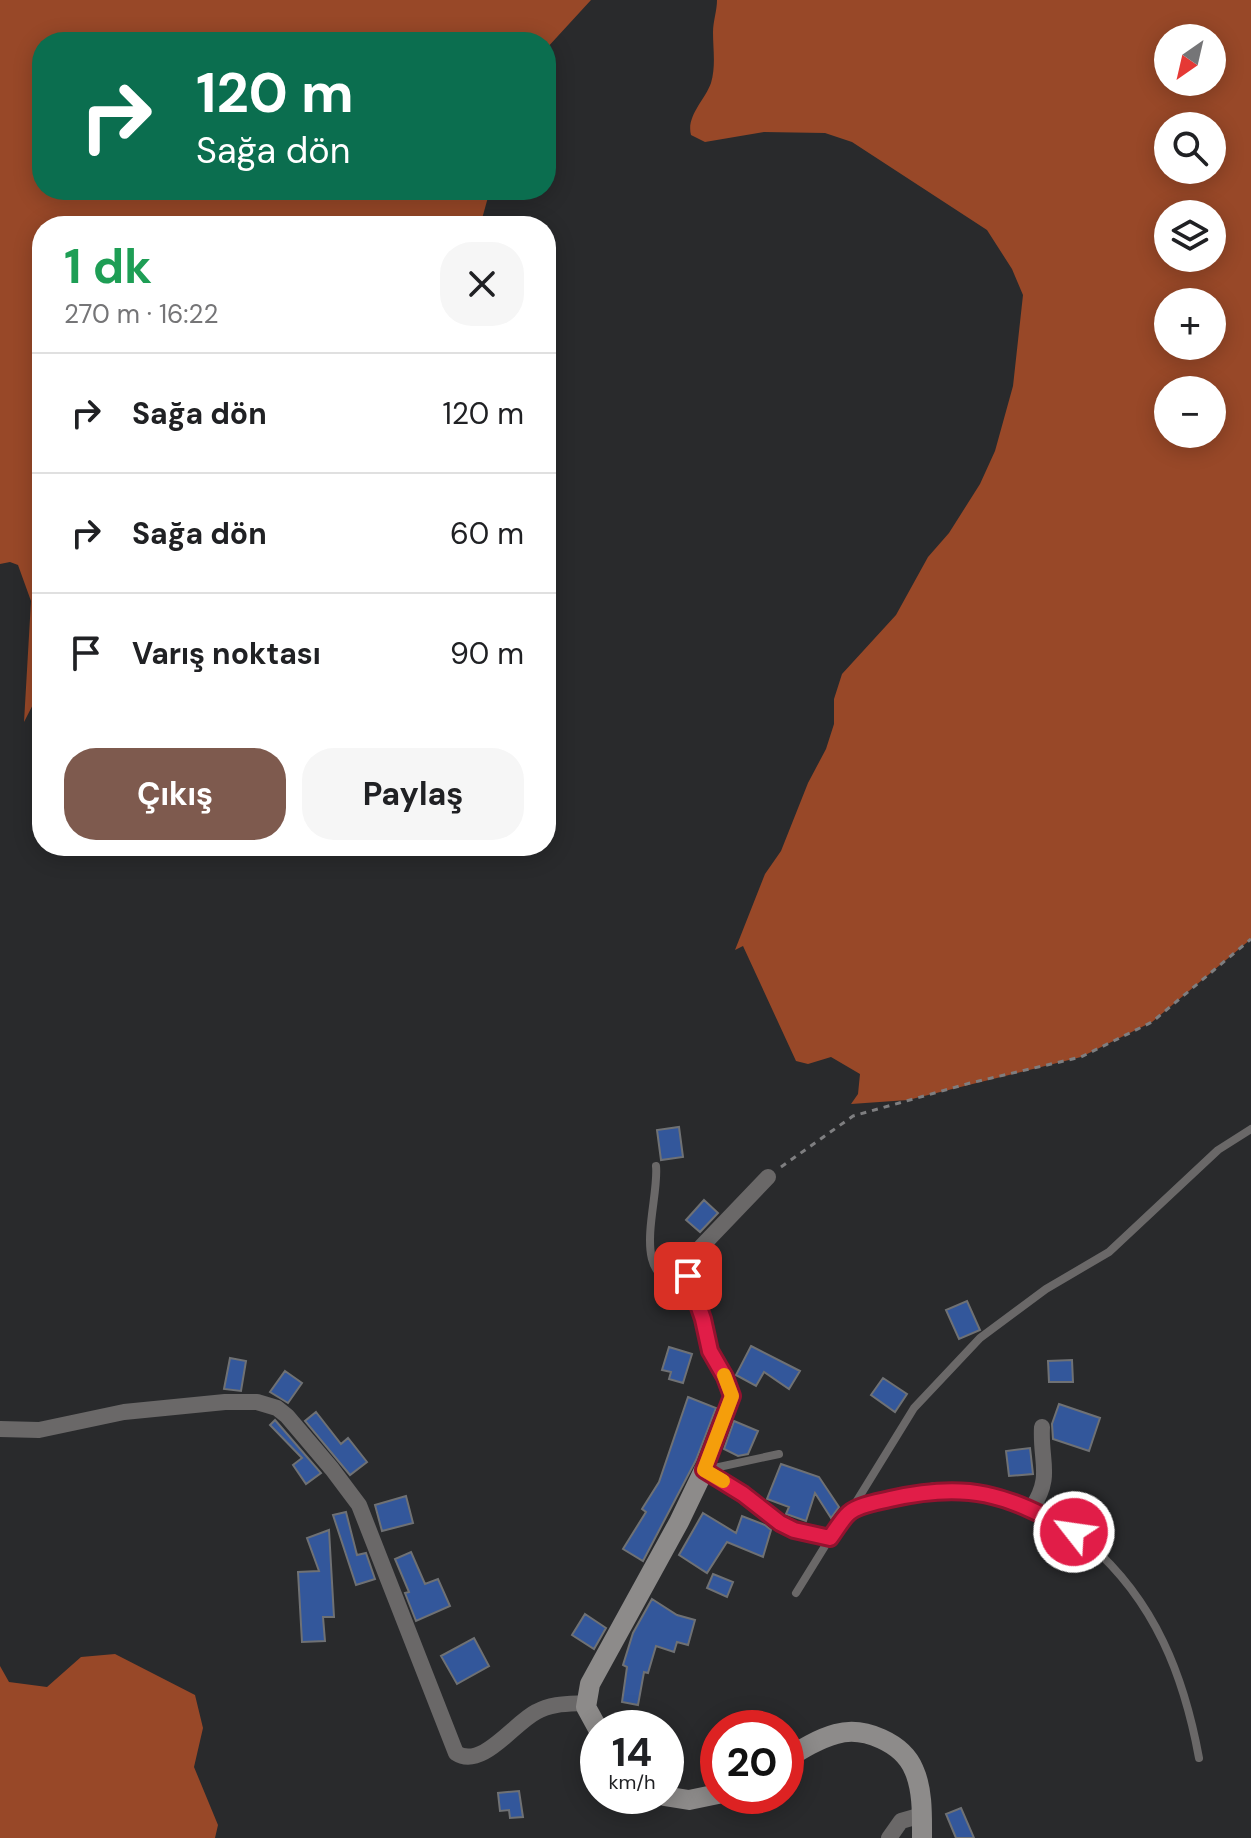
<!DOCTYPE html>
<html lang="tr">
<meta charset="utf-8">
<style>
:root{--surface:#fff;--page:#f6f6f6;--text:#202124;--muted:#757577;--line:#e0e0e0;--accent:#7e5a4e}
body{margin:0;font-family:"DM Sans",sans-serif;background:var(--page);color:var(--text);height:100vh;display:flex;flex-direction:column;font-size:30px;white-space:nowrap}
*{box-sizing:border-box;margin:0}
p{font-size:26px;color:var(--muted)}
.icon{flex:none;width:44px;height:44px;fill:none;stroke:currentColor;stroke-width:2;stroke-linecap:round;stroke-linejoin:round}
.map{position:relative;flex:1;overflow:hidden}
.side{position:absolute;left:32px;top:216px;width:524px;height:640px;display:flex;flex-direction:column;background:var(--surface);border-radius:32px;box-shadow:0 4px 20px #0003}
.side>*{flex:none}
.banner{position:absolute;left:32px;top:32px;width:524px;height:168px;border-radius:32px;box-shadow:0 4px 20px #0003;background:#0b6e4f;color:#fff;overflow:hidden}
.needle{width:52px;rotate:214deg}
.buttons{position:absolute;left:1154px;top:24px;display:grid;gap:16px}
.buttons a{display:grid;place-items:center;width:72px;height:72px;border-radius:50%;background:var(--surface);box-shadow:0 4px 20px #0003;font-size:40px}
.speed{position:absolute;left:580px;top:1710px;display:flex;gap:16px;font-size:40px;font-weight:700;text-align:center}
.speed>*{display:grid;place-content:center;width:104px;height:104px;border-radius:50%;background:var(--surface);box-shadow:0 4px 20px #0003;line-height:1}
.speed small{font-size:20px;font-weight:400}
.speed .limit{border:12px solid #d22;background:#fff;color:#111}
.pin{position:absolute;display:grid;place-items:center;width:68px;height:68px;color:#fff;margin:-34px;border-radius:16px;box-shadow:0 4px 12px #0006}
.me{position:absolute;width:88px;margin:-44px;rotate:300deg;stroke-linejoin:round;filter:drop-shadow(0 0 6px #0008)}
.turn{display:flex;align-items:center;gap:28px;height:168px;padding:0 32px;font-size:36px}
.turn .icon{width:104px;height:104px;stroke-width:2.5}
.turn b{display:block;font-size:56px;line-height:68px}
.round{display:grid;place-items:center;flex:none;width:84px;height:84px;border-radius:32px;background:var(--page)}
.overview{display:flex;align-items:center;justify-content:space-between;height:136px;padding:0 32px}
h1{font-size:48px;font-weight:700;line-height:60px;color:#1e9e55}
.button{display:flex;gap:16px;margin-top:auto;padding:16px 32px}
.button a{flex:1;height:92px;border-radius:32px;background:var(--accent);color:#fff;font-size:32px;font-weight:700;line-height:92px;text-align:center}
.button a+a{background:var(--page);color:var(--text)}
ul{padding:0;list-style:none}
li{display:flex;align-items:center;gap:24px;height:120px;padding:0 32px;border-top:2px solid var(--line)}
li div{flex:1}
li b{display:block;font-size:30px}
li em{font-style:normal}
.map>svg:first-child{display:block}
</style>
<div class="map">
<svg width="1251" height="1838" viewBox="0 0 1251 1838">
<rect width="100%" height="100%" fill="#292a2c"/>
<path fill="#984828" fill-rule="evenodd" d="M0,0H591L546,49V42H42V190H490L480,226H42V687L24,722L31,601L18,565L10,562L0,564Z
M717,0H1251V939L1152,1022L1081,1057L908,1100L851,1104L858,1094L860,1074L831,1057L808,1064L796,1061L743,946L735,950L765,874L781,851L808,783L826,749L834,724V699L842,674L896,615L928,557L949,533L980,484L995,451L1013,386L1023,295L1012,269L987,230L852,142L825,133L764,132L705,142L691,135C686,116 705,100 711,83C716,66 713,49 713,32C713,21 717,11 717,0ZM1168,38H1212V82H1168ZM1168,126H1212V170H1168ZM1168,214H1212V258H1168ZM1168,302H1212V346H1168ZM1168,390H1212V434H1168Z
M115,1654L195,1695L203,1728L194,1767L218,1825L215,1838H0V1666L9,1682L47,1687L81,1657Z"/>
<path fill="#33579b" stroke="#6f7174" stroke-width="2" d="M679,1127L683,1157L661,1160L657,1130Z
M704,1200L718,1213L700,1232L686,1220Z
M967,1301L980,1330L959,1339L946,1310Z
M751,1346L800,1371L789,1389L764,1372L756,1386L736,1375Z
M669,1347L692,1354L683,1383L669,1379L671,1372L662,1370Z
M230,1358L246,1361L241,1391L224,1389Z
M1072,1360L1073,1382H1049L1048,1361Z
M285,1371L302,1383L288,1403L270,1392Z
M883,1378L907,1394L895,1412L871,1395Z
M688,1397L716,1408L696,1460L643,1561L623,1549L646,1512L642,1509L659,1482Z
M1059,1404L1100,1418L1089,1451L1053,1439L1052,1424Z
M316,1412L341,1444L348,1438L367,1462L350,1475L305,1421Z
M275,1420L321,1473L306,1484L293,1465L302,1458L270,1425Z
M734,1421L758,1431L748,1454L738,1456L724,1449Z
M1030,1448L1033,1474L1009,1476L1006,1451Z
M781,1464L819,1477L839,1507L831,1518L815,1493L806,1521L786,1514L789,1507L767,1499Z
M406,1496L413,1523L382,1531L375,1505Z
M346,1512L357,1555L366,1553L375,1579L356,1585L333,1515Z
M703,1513L736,1533L742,1516L765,1525L771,1530L763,1557L727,1542L707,1573L679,1555Z
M329,1530L334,1617H323L325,1641L302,1642L298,1572L319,1571L307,1538Z
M411,1552L425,1584L438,1579L450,1606L416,1621L405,1593L409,1592L395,1559Z
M713,1574L733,1582L727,1597L707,1588Z
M652,1599L677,1615L695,1620L688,1645L677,1642L674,1652L656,1646L648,1673L644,1672L638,1705L622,1702L627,1667L623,1665L633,1633Z
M585,1614L606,1628L594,1649L572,1635Z
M474,1638L489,1666L457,1684L441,1656Z
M519,1791L523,1817L510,1818L509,1810L500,1811L498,1793Z
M961,1808L974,1838H956L946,1814Z"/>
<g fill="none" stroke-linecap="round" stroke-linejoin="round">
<path stroke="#7e7e80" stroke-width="3" stroke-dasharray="6 6" stroke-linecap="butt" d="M781,1167L853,1116L970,1083L1081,1057L1152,1022L1251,939"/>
<path stroke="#6a6868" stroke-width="8" d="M656,1166C660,1201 625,1288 689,1281
M705,1470L779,1454
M853,1507L914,1408L980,1338L1046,1289L1109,1252L1218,1150L1251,1129
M1032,1508C1052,1519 1073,1529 1089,1544C1155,1601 1184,1676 1199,1758
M796,1593L830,1538"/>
<path stroke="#6a6868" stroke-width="16" d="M768,1177L700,1248L688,1265L691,1290L703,1319L710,1351L725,1377L732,1396L704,1470L743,1494L780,1523L794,1530L830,1538L850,1511L877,1502L935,1490L987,1494L1032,1508C1053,1476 1040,1462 1042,1427
M0,1429L39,1430L124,1412L225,1402H257L277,1408L287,1416L332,1469L359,1505L456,1753C482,1770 514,1723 536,1712C552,1703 568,1704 586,1703
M889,1838L901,1821L922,1815"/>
<path stroke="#8d8b8a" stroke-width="20" d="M598,1729L586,1707L590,1684L679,1522L704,1470
M786,1759C802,1749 818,1739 836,1734C864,1726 903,1743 914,1770C923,1790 922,1817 922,1838
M664,1796L689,1800L718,1794"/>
</g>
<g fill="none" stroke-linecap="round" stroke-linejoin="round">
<g stroke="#92132f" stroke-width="20">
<path id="route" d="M688,1276L703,1319L710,1351L725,1377L732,1396L704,1470L743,1494L780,1523L794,1530L830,1538C836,1530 842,1519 849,1513C858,1505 878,1502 890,1499C968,1481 1006,1494 1074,1532"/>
</g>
<use href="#route" stroke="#e11d48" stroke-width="14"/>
<path stroke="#f59e0b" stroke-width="14" d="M723,1481L704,1470L732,1396L724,1375"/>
</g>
</svg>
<div class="buttons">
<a><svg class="needle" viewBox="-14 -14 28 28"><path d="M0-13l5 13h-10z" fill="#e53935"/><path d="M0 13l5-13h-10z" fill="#757577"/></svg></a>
<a><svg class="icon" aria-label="search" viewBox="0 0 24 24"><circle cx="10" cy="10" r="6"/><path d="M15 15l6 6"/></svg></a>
<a><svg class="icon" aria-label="layers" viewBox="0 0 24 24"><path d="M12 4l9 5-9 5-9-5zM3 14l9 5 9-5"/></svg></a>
<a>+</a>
<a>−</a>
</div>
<div class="speed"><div>14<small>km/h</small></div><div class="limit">20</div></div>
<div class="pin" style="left:688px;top:1276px;background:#d93025"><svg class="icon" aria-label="arrive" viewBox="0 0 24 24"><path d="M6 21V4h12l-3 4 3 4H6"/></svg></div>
<svg class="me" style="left:1074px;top:1532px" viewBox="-20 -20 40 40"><circle r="17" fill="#e11d48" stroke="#fff" stroke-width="3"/><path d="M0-11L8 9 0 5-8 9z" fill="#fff"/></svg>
<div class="banner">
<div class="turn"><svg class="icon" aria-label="right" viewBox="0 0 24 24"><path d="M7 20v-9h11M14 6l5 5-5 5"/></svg><div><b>120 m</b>Sağa dön</div></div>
</div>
<section class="side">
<div class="overview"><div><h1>1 dk</h1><p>270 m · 16:22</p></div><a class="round"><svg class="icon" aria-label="close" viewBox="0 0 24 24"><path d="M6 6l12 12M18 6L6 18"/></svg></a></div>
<ul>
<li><svg class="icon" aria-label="right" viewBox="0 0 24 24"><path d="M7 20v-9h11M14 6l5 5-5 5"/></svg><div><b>Sağa dön</b></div><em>120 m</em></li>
<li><svg class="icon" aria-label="right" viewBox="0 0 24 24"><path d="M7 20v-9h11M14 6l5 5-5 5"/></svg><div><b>Sağa dön</b></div><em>60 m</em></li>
<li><svg class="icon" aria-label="arrive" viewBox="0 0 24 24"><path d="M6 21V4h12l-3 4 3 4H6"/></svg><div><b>Varış noktası</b></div><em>90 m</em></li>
</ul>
<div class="button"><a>Çıkış</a><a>Paylaş</a></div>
</section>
</div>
